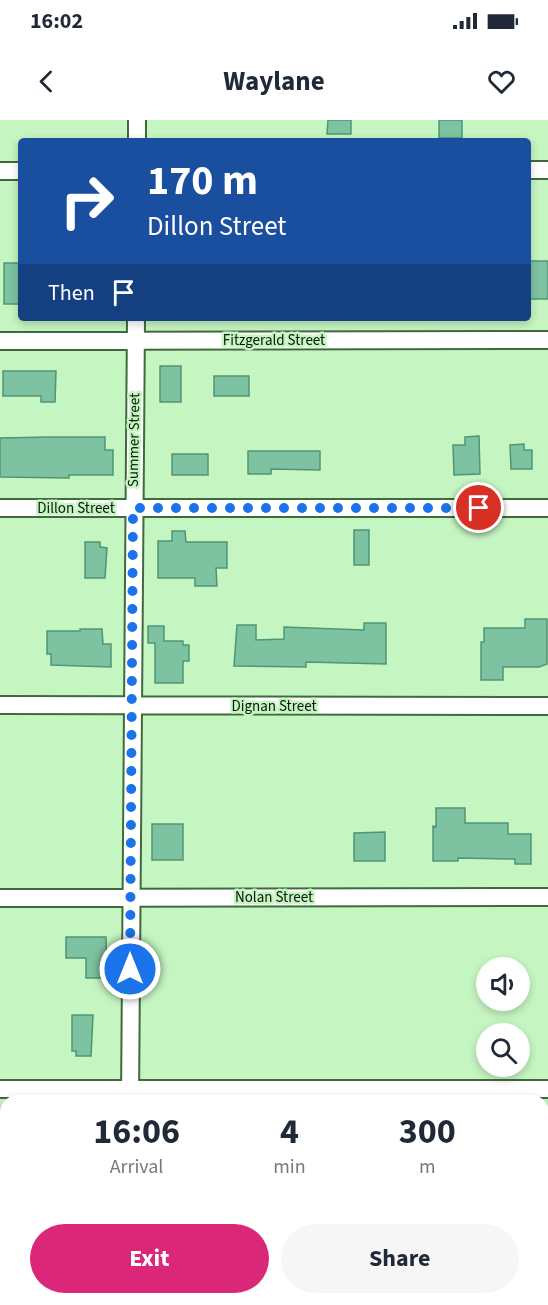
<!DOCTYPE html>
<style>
:root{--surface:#fff;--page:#f6f6f7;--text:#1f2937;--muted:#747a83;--accent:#db2777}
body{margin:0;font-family:"Source Sans 3",sans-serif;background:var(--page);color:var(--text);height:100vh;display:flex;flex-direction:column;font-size:22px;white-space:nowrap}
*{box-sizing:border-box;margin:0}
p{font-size:20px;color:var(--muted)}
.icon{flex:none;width:33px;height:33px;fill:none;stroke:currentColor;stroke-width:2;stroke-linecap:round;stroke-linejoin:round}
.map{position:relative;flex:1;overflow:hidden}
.drawer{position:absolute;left:0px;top:975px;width:549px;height:210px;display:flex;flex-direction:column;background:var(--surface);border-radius:18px 18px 0 0;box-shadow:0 3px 9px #0003}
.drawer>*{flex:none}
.top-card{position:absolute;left:18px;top:18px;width:513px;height:183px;border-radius:6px;box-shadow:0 3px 9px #0003;background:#1a4fa0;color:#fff;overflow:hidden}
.tools{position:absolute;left:476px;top:837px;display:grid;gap:12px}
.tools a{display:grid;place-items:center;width:54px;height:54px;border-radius:50%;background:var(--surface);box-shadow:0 3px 9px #0003;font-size:30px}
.pin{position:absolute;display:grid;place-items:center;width:51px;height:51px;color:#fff;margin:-26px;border:3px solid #fff;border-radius:50%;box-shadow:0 2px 6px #0007}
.me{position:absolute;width:66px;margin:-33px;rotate:0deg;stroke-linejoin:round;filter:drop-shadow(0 0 4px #0008)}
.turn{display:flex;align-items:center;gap:21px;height:126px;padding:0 30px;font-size:27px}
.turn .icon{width:78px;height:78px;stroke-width:2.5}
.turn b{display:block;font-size:42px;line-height:51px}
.then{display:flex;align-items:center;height:57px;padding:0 30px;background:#0003;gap:12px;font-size:22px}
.eta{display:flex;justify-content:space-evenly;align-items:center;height:102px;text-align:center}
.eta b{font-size:36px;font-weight:700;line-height:42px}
.action{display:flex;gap:12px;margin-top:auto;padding:12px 30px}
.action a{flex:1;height:69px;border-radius:36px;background:var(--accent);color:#fff;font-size:24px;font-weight:700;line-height:69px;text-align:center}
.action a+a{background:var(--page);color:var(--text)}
.status{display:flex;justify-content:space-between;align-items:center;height:42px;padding:0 30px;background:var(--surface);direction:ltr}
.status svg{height:16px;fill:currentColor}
header{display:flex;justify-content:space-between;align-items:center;height:78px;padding:0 30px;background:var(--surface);font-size:27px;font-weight:700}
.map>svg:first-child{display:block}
</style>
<div class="status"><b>16:02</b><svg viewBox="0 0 49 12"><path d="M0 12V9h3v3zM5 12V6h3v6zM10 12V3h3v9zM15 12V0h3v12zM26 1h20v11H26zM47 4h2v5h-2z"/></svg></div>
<header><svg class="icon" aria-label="back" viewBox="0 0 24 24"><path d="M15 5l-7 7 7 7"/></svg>Waylane<svg class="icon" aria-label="heart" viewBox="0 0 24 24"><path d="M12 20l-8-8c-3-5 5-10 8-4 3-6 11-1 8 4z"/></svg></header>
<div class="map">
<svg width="548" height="1185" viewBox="0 0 548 1185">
<rect width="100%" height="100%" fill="#c5f5c1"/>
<path fill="#b5ebb2" d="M543,1059H548V1185H406V1179H543Z
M0,1062H6V1179H28V1185H0Z"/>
<path fill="#7dc2a1" stroke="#509575" stroke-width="1.5" d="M328,0H351V14H327Z
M439,0H462V18H439Z
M529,141H548V179H529Z
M4,143H21V184H4Z
M160,246H181V282H160Z
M3,251H56L55,282H41V276H3Z
M214,256H249V276H214Z
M479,316L480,354L454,355L453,325H465V317Z
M48,317H105V330H113V355H69V358L0,357V318Z
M524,324V330H532V349H511L510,325Z
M248,331H320V350L271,349V354H248Z
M172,334H208V355H172Z
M354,410H369V445H354Z
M172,411H185L186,422H227V448H216L217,466H195V458H158V421H172Z
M85,422H100V427L107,428L105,458H85Z
M525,499H547V544L539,547H503V560H481V522H484V508H525Z
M364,503H386V544L306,542V547L234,546L237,505H256V520L284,519V507L364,510Z
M148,506H164V521H183V525H189V541H183V563H155V523H148Z
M80,509H102L103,524H111V547L51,545V534H47V511H80Z
M436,688H465V703H508V714H531V744H515V739L458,738V741H433V706L436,707Z
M152,704H183V740H152Z
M385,712V741H354V713Z
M66,817H106L107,858H86V838H66Z
M72,895H93L91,936H76V931H72Z"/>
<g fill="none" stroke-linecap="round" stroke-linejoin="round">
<g stroke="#406a3d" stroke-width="11">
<path id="lane" d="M444,1179V1183L504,1182"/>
</g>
<g stroke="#406a3d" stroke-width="20">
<path id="street" d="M137,21V0
M528,50H548
M0,51H21
M0,221L548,220
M0,388H548
M0,585L548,586
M0,778L548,777
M0,969H548
M130,981L136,198
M504,1179L505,1185
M130,1185V1179
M317,1185V1179"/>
</g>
<use href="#lane" stroke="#fff" stroke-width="8"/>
<use href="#street" stroke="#fff" stroke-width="16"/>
</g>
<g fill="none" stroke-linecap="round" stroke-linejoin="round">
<path stroke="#1a73e8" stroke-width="10" stroke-dasharray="0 18" d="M130,849L133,388H479"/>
</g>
<g text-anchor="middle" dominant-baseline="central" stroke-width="5" stroke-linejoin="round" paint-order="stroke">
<g font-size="15" fill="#081907" stroke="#c5f5c1">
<text x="274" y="220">Fitzgerald Street</text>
<text transform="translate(134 320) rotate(-89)">Summer Street</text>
<text x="76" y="388">Dillon Street</text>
<text x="274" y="586">Dignan Street</text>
<text x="274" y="777">Nolan Street</text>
</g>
</g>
</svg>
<div class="tools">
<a><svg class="icon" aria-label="sound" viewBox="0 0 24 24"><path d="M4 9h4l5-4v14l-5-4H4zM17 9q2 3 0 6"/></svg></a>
<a><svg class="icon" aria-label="search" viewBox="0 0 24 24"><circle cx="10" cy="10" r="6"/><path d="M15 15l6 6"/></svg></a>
</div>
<div class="pin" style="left:479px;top:388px;background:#d93025"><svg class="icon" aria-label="arrive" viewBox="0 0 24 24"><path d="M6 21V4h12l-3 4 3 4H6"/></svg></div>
<svg class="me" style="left:130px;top:849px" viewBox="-20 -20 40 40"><circle r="17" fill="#1a73e8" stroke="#fff" stroke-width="3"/><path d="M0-11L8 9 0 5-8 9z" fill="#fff"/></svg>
<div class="top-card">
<div class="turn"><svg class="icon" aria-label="right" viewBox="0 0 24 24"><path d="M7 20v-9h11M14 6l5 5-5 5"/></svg><div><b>170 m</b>Dillon Street</div></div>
<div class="then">Then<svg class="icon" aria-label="arrive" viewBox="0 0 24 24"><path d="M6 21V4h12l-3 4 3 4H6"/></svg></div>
</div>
<section class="drawer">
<div class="eta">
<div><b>16:06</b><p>Arrival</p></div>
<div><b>4</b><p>min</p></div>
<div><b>300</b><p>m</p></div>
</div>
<div class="action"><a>Exit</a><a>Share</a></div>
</section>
</div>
